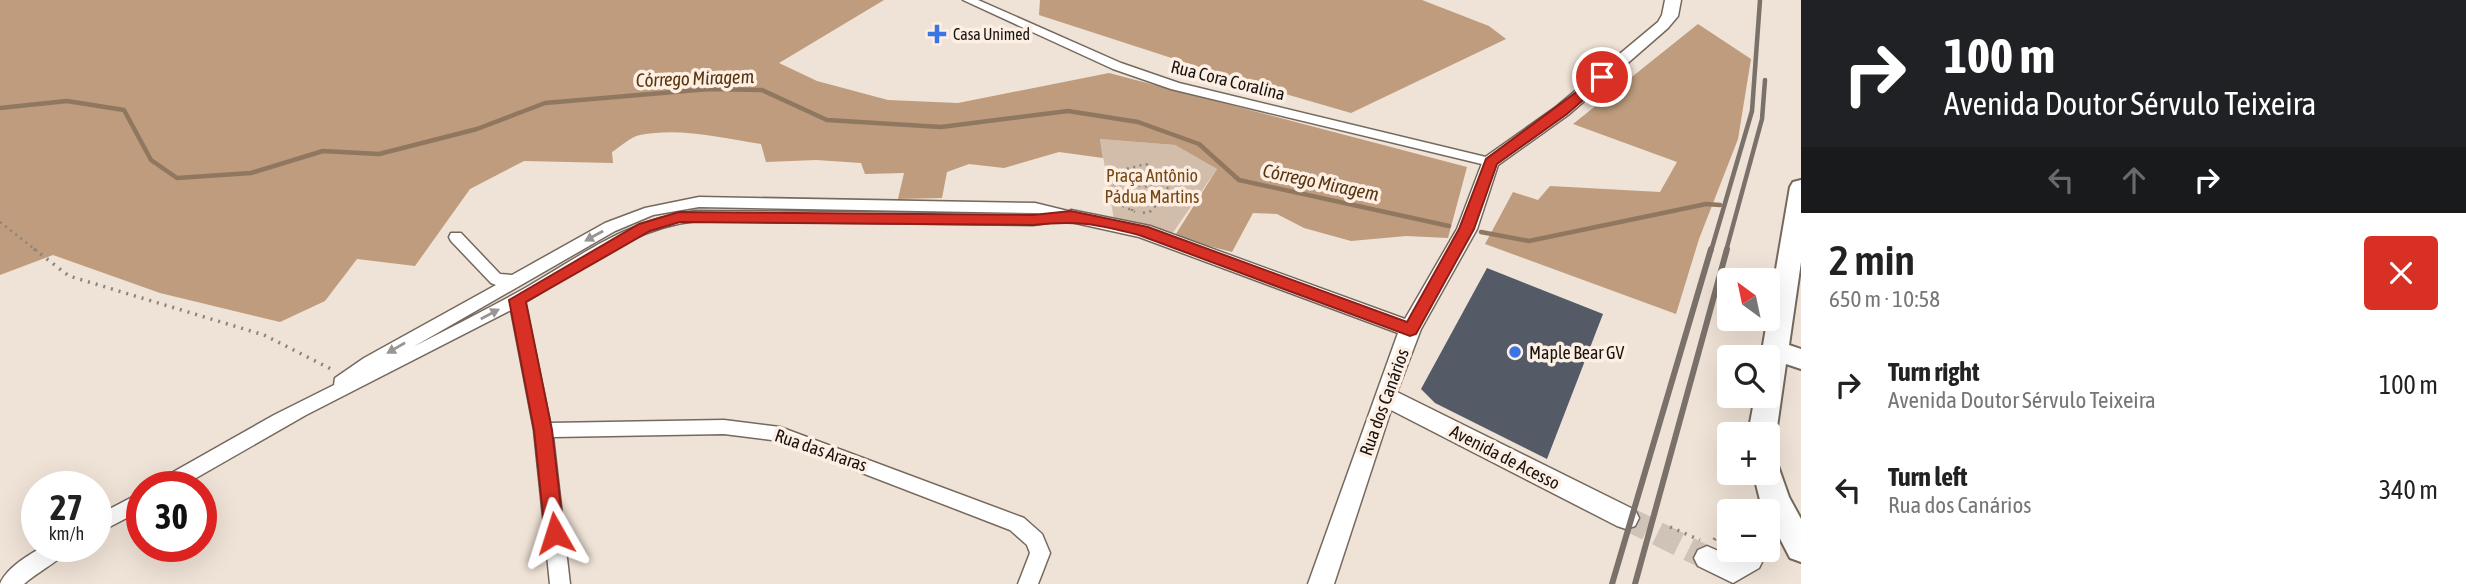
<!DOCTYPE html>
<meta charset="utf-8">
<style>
:root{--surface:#fff;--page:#f2f2f2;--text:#222;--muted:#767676}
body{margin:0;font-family:"Asap Condensed",sans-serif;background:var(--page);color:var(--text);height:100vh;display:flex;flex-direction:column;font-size:26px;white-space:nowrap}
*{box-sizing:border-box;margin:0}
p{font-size:23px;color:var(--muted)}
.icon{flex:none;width:38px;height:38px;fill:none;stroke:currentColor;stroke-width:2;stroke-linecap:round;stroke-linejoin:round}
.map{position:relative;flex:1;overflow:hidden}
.sheet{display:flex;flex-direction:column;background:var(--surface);width:665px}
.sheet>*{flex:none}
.guide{background:#202124;color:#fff;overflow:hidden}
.needle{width:46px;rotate:327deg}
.controls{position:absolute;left:1717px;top:268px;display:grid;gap:14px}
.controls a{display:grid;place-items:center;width:63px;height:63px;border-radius:7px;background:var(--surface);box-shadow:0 7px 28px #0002;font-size:35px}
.speed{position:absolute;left:21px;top:471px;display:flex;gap:14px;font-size:35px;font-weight:700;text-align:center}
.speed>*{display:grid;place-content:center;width:91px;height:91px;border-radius:50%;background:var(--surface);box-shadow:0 7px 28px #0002;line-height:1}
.speed small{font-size:18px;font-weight:400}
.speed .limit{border:10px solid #d22;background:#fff;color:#111}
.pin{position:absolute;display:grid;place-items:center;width:60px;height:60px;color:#fff;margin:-30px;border:4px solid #fff;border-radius:50%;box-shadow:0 2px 7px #0007}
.me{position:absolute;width:77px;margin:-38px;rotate:354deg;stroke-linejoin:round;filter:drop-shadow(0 0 5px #0008)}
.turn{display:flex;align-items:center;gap:24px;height:147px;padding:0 28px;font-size:32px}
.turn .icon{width:91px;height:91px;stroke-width:2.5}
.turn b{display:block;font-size:49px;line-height:60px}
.lanes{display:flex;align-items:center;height:66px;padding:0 28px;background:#0003;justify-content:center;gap:35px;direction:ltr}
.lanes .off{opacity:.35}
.round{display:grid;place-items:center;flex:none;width:74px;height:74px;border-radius:7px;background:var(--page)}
.head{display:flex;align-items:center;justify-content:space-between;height:119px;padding:0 28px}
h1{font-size:42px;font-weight:600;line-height:52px}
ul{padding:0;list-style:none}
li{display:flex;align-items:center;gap:21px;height:105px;padding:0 28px}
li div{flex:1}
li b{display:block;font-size:26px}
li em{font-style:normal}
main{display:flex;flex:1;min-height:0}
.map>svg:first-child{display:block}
</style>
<main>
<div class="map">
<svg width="1801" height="584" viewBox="0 0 1801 584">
<rect width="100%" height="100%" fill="#efe2d6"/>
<path fill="#d2bdaa" d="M1100,139L1175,145L1217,169L1170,237L1114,220Z"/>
<path fill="#be9c7d" d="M0,0H884L779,63L817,81L888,100L958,103L1109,73L1467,167L1448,238L1406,236L1351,241L1304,228L1277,214L1253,213L1232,252L1174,237L1217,169L1175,145L1100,139L1103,158L1059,152L1004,168L969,164L947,172L942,198L898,199L904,173L865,174L861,163L816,160L766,162L761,144C722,138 679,127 640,135C630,137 620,147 612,152L613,163L524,161L470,189L415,266L357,259L325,301L280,322L160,293L53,255L0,275Z
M1040,0H1422L1489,26L1506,39L1351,113L1261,87L1039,15Z
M1698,24L1751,59L1738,139L1699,239L1676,314L1485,244L1513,192L1538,200L1550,186L1660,192L1677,162L1573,124Z"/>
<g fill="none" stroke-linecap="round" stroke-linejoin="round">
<path stroke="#907760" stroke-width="4.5" d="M0,108L67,101L124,110L151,160L177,178L251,173L323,151L379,154L477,129L545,103L709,89L762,90L827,120L941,127L1068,111L1138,122L1199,144L1239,180L1449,226
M1481,232L1529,241L1706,204L1720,205"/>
</g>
<path fill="#545b67" d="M1487,268L1603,314L1547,459L1435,403L1421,389Z"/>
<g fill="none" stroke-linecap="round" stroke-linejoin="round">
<path stroke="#cfc3b8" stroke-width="24" stroke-dasharray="24 11" stroke-linecap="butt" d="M1626,518L1707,558"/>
<g stroke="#75695e" stroke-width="3">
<path id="street" d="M963,0H978L1121,63L1179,83L1490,158L1497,162L1490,166L1171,89L1113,69Z
M699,197L1035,203L1076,213L1078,216L1076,219L1033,225L696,221C630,228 581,270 525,302L550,423L724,420L780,427L1024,518L1042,534L1050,553L1038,584H1018L1030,553L1027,545L1010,530L779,441L724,434L553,437L570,584H550L534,430L511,310L306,415L182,486H157L159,480L274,415L334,385L335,378L364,358L496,285L491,283L451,241L449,237L451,233H461L500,274L512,275L605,223L645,208ZM699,207L1035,213L1042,214L696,211C628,219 584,254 527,287C490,308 451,327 413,347L615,231L653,215Z
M142,492V510L96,534V516Z
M44,546H71C65,558 36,573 24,584H0C7,567 29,555 44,546Z"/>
</g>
<g stroke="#75695e" stroke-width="3">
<path id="secondary" d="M1665,0H1681L1678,16L1668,28L1568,115L1498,165L1477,229L1421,329L1397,392L1635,510L1639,518L1635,526L1626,529L1617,526L1391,410L1334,584H1308L1398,333L1139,237L1071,222L1061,216L1071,210L1150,226L1405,319L1457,229L1484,158L1556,107L1658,22L1662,15Z
M1707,546L1732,557L1742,550H1768L1759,568L1733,583L1698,566L1694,558L1698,550Z"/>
</g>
<g stroke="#75695e" stroke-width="4">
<path id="primary" d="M1801,180V262L1789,345L1801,349V369L1786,364L1776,434L1768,444V434H1748L1755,396H1768V357H1761L1790,187L1793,182Z
M1768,460L1777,463L1789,497L1801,519V562L1790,558L1760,500L1753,472H1768Z"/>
</g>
<path stroke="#8c837b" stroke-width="2.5" stroke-dasharray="2 4.5" stroke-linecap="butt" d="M1146,164L1160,172L1158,183L1143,187L1128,180L1126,169Z
M1124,173L1113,175L1117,203L1135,212
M1132,211L1137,186
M1143,213L1151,211L1170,189L1158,183
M0,222L37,251"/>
<path stroke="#8c837b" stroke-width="3.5" stroke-dasharray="2 6" stroke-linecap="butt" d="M34,249L69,276L264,335L333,370
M1732,511L1749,498
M1670,527L1700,540
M1714,540L1729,517"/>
<use href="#street" fill="#fff" fill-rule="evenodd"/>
<use href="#secondary" fill="#fff" fill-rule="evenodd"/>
<use href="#primary" fill="#fff" fill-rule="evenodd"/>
<path stroke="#7a726a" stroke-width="4.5" d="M1711,251L1752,111L1760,0
M1726,251L1762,119L1765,80"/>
<path stroke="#7a726a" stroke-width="6" d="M1612,584L1711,249
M1635,584L1727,249"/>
</g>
<defs><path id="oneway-solid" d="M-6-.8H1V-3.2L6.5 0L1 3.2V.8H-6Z" transform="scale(1.75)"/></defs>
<g fill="#989593">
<use href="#oneway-solid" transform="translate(594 236) rotate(151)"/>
<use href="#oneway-solid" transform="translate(490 314) rotate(-28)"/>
<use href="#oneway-solid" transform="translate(396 348) rotate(150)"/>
</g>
<path fill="#d93025" stroke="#8d1f18" stroke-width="2" d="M1602,73L1608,77L1606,80L1567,114L1497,164L1474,229L1416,334L1410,336L1139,235C1097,224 1076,220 1033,225L680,222L650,231L526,302L552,430L564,533L562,539L555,541L548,539L545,533L534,430L509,300L639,224L679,212L1033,215L1071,211L1148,227L1407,322L1459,229L1486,159Z"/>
<g fill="#3b75e4" stroke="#fdefe3" stroke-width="2.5">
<path d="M933.5 23.5h7v7h7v7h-7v7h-7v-7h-7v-7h7z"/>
<circle cx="1515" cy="352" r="7"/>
</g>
<g text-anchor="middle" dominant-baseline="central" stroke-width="7" stroke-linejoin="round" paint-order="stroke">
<g font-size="16" fill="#191410" stroke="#fdefe3" text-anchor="start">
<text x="953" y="34">Casa Unimed</text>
</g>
<g font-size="18" fill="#191410" stroke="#fdefe3">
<text transform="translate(1228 80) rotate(14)">Rua Cora Coralina</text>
<text transform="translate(1384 402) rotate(-70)">Rua dos Canários</text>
<text transform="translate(821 450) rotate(19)">Rua das Araras</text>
<text transform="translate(1505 457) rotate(27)">Avenida de Acesso</text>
</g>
<g font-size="18" fill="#754715" stroke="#fdefe3">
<text x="1152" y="175">Praça Antônio<tspan x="1152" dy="21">Pádua Martins</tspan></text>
</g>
<g font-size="18" fill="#191410" stroke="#fdefe3" text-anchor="start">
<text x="1529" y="352">Maple Bear GV</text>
</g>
<g font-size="19" font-style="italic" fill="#58350f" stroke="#fdefe3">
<text transform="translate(695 78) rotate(-2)">Córrego Miragem</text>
<text transform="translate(1321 182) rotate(12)">Córrego Miragem</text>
</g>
</g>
</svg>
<div class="controls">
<a><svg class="needle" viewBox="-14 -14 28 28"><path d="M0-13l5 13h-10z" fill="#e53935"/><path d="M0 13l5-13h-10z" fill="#767676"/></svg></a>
<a><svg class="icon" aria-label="search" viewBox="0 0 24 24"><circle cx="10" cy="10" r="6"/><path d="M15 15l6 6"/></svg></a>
<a>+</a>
<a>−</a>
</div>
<div class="speed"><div>27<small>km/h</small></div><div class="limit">30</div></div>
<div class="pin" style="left:1602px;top:77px;background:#d93025"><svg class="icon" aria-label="arrive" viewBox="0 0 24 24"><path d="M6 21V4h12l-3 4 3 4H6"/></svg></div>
<svg class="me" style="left:555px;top:533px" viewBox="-20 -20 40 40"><path d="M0-17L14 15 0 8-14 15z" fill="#d93025" stroke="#fff" stroke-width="4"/></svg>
</div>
<section class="sheet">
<div class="guide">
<div class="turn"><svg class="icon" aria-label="right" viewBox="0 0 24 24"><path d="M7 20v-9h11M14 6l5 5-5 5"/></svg><div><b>100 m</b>Avenida Doutor Sérvulo Teixeira</div></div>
<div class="lanes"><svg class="icon off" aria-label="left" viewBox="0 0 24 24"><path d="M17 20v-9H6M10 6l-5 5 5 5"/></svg><svg class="icon off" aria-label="ahead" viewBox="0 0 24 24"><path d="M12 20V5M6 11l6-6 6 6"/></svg><svg class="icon" aria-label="right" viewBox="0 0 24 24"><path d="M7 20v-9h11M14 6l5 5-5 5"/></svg></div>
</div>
<div class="head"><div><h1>2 min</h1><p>650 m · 10:58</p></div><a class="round" style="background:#d93025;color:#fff"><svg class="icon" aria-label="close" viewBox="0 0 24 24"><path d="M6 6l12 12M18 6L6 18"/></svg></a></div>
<ul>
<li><svg class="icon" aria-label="right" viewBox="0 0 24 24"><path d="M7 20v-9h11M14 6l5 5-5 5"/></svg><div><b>Turn right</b><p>Avenida Doutor Sérvulo Teixeira</p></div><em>100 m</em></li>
<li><svg class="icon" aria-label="left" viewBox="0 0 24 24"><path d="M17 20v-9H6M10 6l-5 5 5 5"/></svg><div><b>Turn left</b><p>Rua dos Canários</p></div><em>340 m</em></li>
</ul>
</section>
</main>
